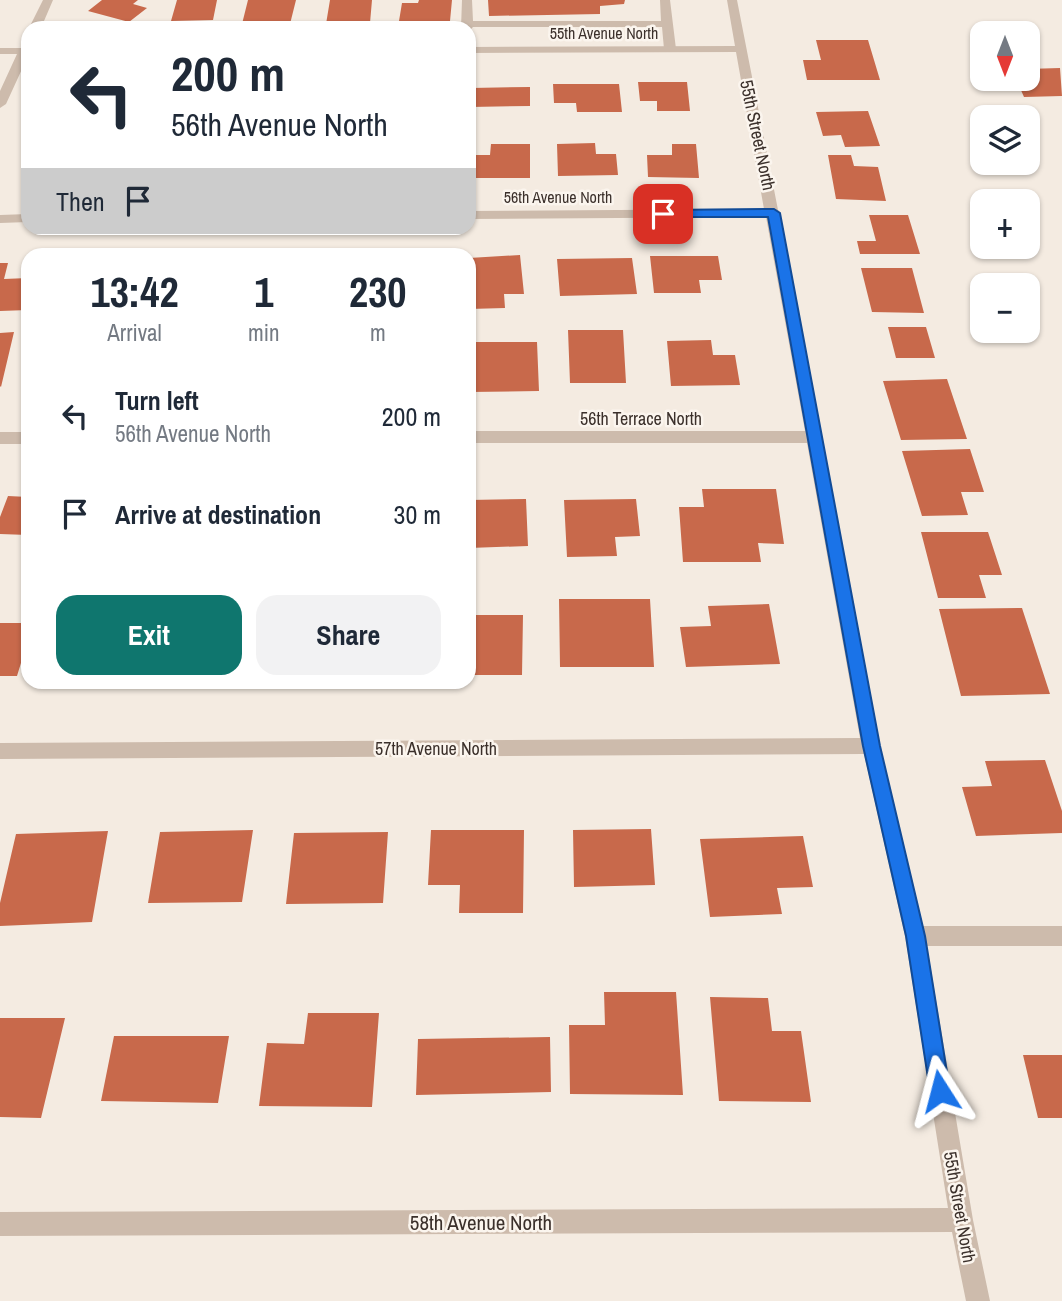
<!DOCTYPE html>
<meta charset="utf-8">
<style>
:root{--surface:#fff;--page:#f2f2f3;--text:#1f2937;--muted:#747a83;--accent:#0f766e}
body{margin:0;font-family:"Archivo Narrow",sans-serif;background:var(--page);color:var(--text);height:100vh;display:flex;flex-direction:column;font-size:26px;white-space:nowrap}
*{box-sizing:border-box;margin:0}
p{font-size:23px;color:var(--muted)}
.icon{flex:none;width:38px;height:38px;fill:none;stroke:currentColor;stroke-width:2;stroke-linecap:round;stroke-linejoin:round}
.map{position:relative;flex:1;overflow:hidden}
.sheet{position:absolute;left:21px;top:248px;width:455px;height:441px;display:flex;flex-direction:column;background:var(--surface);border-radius:21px;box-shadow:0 2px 5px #0004}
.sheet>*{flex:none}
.hud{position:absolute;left:21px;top:21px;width:455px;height:214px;border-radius:21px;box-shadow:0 2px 5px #0004;background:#fff;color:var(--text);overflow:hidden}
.needle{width:46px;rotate:180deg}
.controls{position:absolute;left:970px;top:21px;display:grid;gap:14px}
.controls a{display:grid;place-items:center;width:70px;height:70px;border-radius:14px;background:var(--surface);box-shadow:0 2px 5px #0004;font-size:35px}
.pin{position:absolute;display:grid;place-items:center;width:60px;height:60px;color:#fff;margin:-30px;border-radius:14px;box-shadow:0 4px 10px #0006}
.me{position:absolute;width:77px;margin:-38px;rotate:351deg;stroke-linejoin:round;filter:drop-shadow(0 0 5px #0008)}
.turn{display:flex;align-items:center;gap:24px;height:147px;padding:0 35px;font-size:32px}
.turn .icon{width:91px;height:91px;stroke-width:2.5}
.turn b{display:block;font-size:49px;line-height:60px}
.then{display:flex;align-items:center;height:66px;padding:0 35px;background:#0003;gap:14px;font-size:26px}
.eta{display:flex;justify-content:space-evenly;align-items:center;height:119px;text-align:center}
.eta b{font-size:42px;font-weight:800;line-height:49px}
.cta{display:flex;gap:14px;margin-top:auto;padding:14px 35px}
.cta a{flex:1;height:80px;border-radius:21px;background:var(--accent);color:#fff;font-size:28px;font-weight:800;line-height:80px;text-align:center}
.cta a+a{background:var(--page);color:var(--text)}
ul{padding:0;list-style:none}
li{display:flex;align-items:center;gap:21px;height:98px;padding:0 35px}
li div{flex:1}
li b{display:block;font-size:26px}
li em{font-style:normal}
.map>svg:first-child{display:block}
</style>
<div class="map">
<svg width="1062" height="1301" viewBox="0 0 1062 1301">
<rect width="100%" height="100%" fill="#f4ebe1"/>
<path fill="#c8694b" d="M102,0H138L133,4L147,8L129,22L88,11Z
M177,0H217L213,20L171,21Z
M248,0H296L290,24H242Z
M330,0H372L370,23L326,24Z
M419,0H452L450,21H399L402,3H418Z
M488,0H625L624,4L600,6V14L489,16Z
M816,40H868L880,80H807L803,60H821Z
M1060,68L1062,96L1024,97L1016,79H1027V69Z
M638,82H687L690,111H657V101H640Z
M553,84H619L622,112H577L576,103H554Z
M530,87V106L470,107L471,88Z
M868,111L880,146L845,147L841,135L823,136L816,112Z
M595,143L596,154H616L618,175L558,176L557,144Z
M491,144H530V178H469L470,155H490Z
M672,144H696L699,178L648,177L647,155H672Z
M828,155H851L854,166L878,167L886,201L836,199Z
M869,215H908L920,254H860L857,241H876Z
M520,255L524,294H504L505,308L469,309V258Z
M650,256H718L722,280H699L701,293H654Z
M632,258L637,294L560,296L557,259Z
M0,263H8L4,279L28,278V310L0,311Z
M861,268H912L924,313L872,312Z
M888,327H926L935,358H896Z
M568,330H623L626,383H570Z
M14,332L1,387L0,386V333Z
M711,340L713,355H735L740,385L671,386L667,341Z
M469,342H537L539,391L469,392Z
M947,379L967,439L901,440L883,381Z
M970,449L984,492H961L968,515L922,516L902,451Z
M702,489H776L784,544L758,543L761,562H683L679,507H704Z
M8,496L28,497V535L0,534V517Z
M526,499L528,546L469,548V500Z
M636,499L640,536L615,537L617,556L567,557L564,500Z
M921,532H988L1002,575H979L986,598H938Z
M559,599H650L654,667H560Z
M769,604L780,664L686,667L680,627L711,626L708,606Z
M1022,608L1050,694L961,696L939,609Z
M469,615H523L522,675H469Z
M0,623H28V640L17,676H0Z
M1045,760L1062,811V833L976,836L962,787L992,786L985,761Z
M651,829L655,885L574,887L573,830Z
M253,830L242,902L148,903L160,832Z
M431,830H524L523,913H459L460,885H428Z
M108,831L92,922L0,926V903L16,834Z
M388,832L383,903L286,904L294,833Z
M803,836L813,887L777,888L782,914L710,917L700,839Z
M604,992H676L683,1095L570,1094L569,1025H605Z
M710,997L768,998L772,1031H801L811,1102L719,1101Z
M308,1013H379L372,1107L259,1106L267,1043L304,1044Z
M0,1018H65L41,1118L0,1117Z
M114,1036H229L218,1103L101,1101Z
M550,1037L551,1092L416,1095L418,1039Z
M1023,1055H1062V1118H1038Z"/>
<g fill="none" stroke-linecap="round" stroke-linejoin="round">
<path fill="#cdbbac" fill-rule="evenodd" d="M462,0H472L473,21H661L660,0H670L676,49L670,52L664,49L662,27H473L469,31V28H461Z"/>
<path fill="#cdbbac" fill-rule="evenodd" d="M43,0H53L41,28H29Z
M727,0H737L778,210L781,213L779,216L880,746L923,926H1062V946H927L973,1220L990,1301H966L952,1232L0,1236V1212L948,1208L905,936L864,754L0,759V743L860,738L807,443H469V431H805L766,217L469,219V211L764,209L736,52L469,53V47L735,46Z
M28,41V56L6,104L0,108V91L17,54H0V48H21Z
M28,214V222L0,223V215Z
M0,432H28V444H0Z"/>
</g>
<path fill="#1a73e8" stroke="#114b97" stroke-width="2" d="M774,209L780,213L880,746L925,936L950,1091L948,1098L940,1101L933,1098L930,1091L906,936L863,746L768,217H663L657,214L663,210Z"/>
<g text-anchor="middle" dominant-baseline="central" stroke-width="5" stroke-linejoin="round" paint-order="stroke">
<g font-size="16" fill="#3b302b" stroke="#fbf5ee">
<text x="604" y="33">55th Avenue North</text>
<text x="558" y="197">56th Avenue North</text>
</g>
<g font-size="18" fill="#3b302b" stroke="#fbf5ee">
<text transform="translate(758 135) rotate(78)">55th Street North</text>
<text x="641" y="418">56th Terrace North</text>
<text x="436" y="748">57th Avenue North</text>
<text transform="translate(960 1207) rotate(80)">55th Street North</text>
</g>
<g font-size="21" fill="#3b302b" stroke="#fbf5ee">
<text x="481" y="1222">58th Avenue North</text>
</g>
</g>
</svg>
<div class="controls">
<a><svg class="needle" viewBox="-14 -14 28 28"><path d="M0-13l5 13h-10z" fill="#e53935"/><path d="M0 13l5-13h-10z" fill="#747a83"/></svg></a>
<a><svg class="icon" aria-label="layers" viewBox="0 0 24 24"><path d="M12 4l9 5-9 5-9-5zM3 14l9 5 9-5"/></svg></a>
<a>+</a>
<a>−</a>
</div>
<div class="pin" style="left:663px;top:214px;background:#d93025"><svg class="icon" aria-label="arrive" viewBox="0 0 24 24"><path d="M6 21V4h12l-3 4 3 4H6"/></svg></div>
<svg class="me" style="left:940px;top:1091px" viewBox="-20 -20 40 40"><path d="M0-17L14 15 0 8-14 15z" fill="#1a73e8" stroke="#fff" stroke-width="4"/></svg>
<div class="hud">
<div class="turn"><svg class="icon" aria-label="left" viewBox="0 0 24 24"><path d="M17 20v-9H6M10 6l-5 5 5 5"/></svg><div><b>200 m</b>56th Avenue North</div></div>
<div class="then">Then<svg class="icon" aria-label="arrive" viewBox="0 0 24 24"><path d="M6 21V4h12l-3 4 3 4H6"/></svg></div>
</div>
<section class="sheet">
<div class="eta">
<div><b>13:42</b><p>Arrival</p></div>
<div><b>1</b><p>min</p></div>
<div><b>230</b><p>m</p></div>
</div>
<ul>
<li><svg class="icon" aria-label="left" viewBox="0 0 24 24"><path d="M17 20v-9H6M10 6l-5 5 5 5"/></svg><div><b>Turn left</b><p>56th Avenue North</p></div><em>200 m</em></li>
<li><svg class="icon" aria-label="arrive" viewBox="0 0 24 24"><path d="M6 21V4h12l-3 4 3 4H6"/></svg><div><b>Arrive at destination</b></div><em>30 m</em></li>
</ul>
<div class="cta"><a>Exit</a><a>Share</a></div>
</section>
</div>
